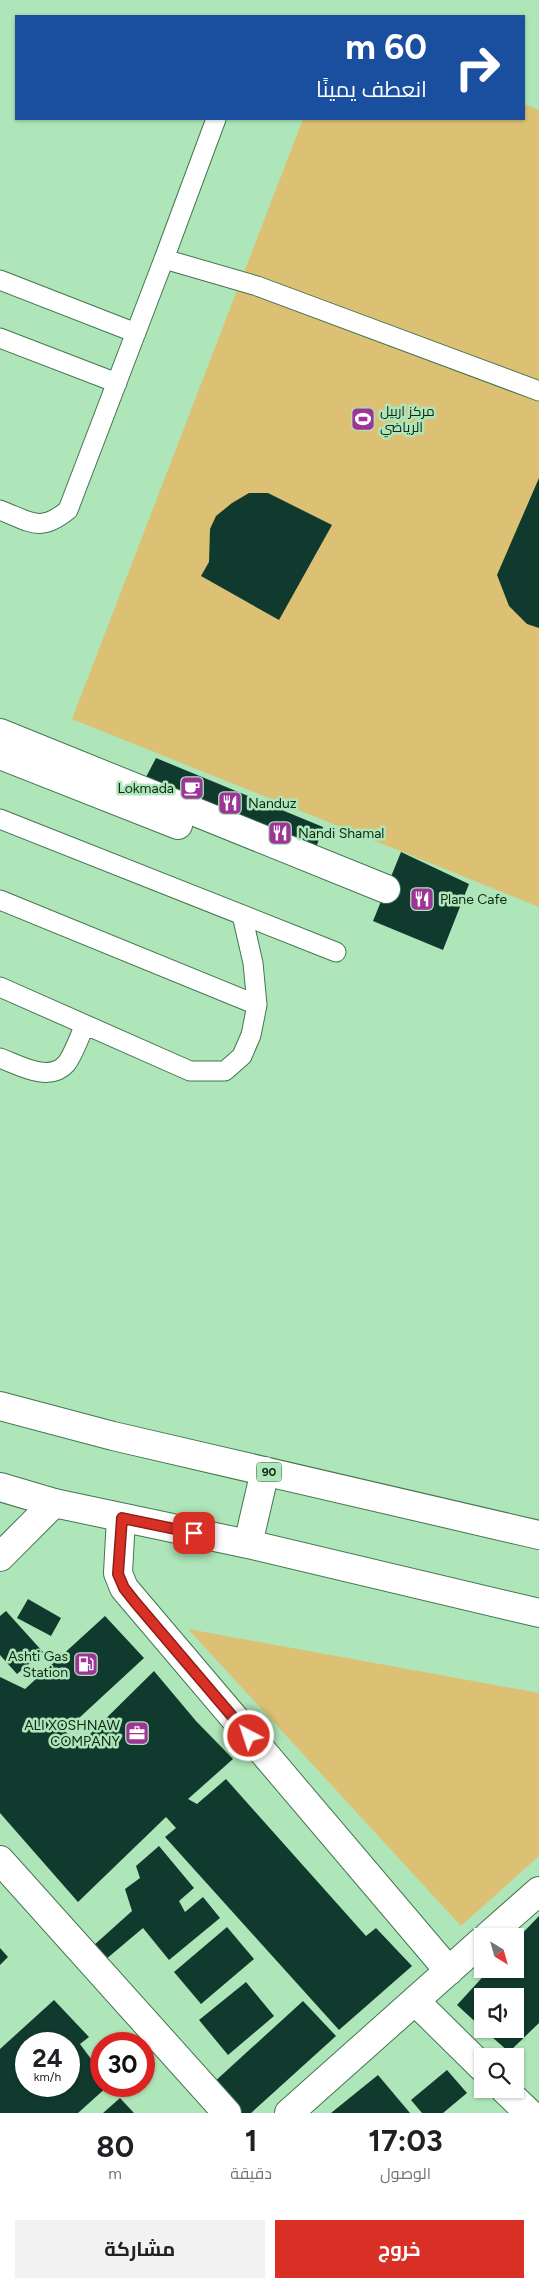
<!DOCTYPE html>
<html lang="ar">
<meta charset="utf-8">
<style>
:root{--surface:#fff;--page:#f2f2f2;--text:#202124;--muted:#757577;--accent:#d93025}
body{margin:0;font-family:Figtree,Cairo,sans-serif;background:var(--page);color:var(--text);direction:rtl;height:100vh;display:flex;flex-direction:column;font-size:19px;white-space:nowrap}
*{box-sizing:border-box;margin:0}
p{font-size:16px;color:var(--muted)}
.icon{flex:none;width:28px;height:28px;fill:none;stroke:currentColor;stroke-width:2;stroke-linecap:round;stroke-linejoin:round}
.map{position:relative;height:2113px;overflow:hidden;direction:ltr}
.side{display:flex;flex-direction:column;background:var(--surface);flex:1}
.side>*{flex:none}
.top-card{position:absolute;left:15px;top:15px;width:510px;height:105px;border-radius:0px;box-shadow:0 1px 4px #0004;direction:rtl;background:#1a4fa0;color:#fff;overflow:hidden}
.needle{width:32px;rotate:143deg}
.controls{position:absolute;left:474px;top:1928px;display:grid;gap:10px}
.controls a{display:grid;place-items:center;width:50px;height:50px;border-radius:0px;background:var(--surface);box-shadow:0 1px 4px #0004;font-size:25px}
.speed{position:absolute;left:15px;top:2032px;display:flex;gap:10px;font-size:25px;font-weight:700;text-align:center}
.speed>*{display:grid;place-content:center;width:65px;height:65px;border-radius:50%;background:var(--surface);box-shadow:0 1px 4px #0004;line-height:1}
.speed small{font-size:12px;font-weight:400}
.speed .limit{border:8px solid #d22;background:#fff;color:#111}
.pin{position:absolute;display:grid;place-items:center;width:42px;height:42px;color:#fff;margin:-21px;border-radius:10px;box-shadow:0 2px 8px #0006}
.me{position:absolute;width:55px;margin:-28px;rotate:320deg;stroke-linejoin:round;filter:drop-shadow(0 0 4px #0008)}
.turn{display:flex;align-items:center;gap:18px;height:105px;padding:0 15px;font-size:22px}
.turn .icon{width:65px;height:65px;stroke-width:2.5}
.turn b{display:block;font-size:35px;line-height:42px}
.eta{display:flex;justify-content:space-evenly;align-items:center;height:85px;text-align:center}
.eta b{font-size:30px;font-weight:700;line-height:35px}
.action{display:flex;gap:10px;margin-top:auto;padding:10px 15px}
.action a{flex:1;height:58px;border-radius:0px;background:var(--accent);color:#fff;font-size:20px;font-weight:700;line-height:58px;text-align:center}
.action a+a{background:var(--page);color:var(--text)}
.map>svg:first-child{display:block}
</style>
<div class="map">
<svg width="539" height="2113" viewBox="0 0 539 2113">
<rect width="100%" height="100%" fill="#aee6b9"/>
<path fill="#dcc175" d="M524,104L539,110V907L72,719L303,119H524Z
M188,1629L539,1693V1856L461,1926Z"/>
<path fill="#113a2e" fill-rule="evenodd" d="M539,478V628L527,624L509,606L497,575Z
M249,493H268L332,525L279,620L201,576L209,562L210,529L216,516L232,503Z
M156,758L323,827L314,854L144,781Z
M401,852L469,884L443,950L373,921Z
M28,1599L61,1618L51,1636L17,1618Z
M6,1611L43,1652L17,1674L0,1655V1616Z
M105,1616L144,1658L65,1731L78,1746L154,1671L196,1721L233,1759L188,1799L197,1804L226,1779L366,1936L376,1928L412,1966L339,2030L165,1837L176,1828L166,1817L78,1902L0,1813V1677L25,1689Z
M159,1846L194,1888L179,1901L185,1912L203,1897L220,1918L169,1960L143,1928L105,1960L93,1946L132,1911L125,1889L140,1878L136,1866Z
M539,1916V2023L509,2052L483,2029H515V1996H482V2028L457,2005L490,1969H515V1941Z
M227,1927L254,1959L201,2004L174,1972Z
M0,1948L8,1957L0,1965Z
M246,1982L274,2016L228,2055L199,2020Z
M54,2000L89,2037L80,2044L94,2063L101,2054V2086H108L78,2113H0V2049ZM26,2044H69V2086H26Z
M303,2001L336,2036L251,2113H239L212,2084Z
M447,2070L467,2093L443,2113H422L411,2100Z
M378,2075L410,2113H331Z
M120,2098L134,2113H103Z"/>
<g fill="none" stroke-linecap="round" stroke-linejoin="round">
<g stroke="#43764f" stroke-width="21">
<path id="lane" d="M164,259L216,119
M0,280L136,333
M0,338L117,383
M0,510C31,522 40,533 68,510L164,259L257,286L539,391
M0,819L336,952
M0,900L257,1005
M0,987L190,1071H225L242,1056L251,1035L257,1005L253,963L242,915
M0,1058C19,1065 49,1083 66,1064C73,1056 80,1035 85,1025"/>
</g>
<g stroke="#43764f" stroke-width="30">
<path id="street" d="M0,733L386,889
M0,755L178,825
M121,1518L118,1573L124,1588L449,1971
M0,1557L54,1503
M0,1860L227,2113
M488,1936L539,1891
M416,2002L482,2067
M504,2089L529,2113
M289,2113L482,1941"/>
</g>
<g stroke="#43764f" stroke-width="30">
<path id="highway" d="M0,1406L113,1436L539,1535
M0,1487L54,1503L248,1544L539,1613
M248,1544L265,1471"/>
</g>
<use href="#lane" stroke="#fff" stroke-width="19"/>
<use href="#street" stroke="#fff" stroke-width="28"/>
<use href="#highway" stroke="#fff" stroke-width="28"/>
</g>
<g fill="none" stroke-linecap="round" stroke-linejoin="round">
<g stroke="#8d1f18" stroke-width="12">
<path id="route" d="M194,1533L122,1518L118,1574L124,1588L135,1602L249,1736"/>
</g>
<use href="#route" stroke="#d93025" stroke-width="9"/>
</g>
<defs>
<g id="stadium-square" transform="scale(1.25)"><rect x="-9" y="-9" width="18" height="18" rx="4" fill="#9d3497" stroke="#aee6b9"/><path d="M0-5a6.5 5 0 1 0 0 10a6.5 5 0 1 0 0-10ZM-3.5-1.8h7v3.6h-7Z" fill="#fff"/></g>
<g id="cafe-square" transform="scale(1.25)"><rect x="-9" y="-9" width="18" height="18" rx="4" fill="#9d3497" stroke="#aee6b9"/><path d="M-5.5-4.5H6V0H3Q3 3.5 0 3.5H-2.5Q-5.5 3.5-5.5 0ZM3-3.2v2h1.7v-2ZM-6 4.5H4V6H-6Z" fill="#fff"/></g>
<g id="restaurant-square" transform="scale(1.25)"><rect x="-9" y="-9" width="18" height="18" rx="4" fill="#9d3497" stroke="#aee6b9"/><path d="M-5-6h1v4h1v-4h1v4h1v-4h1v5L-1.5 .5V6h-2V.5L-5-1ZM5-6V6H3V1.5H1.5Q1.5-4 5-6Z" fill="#fff"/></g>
<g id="fuel-square" transform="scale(1.25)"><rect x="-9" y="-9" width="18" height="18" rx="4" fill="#9d3497" stroke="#aee6b9"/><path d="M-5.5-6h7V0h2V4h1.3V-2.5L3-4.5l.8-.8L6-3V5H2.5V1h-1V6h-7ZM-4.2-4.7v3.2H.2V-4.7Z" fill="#fff"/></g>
<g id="office-square" transform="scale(1.25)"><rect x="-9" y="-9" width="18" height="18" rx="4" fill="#9d3497" stroke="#aee6b9"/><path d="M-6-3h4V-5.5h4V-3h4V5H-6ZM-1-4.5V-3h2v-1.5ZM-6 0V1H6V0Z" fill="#fff"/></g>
</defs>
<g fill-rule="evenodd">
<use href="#stadium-square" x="363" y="419"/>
<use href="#cafe-square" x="192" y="788"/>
<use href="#restaurant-square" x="230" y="803"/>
<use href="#restaurant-square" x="280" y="833"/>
<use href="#restaurant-square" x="422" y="899"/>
<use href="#fuel-square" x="86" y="1664"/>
<use href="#office-square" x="137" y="1733"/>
</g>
<g text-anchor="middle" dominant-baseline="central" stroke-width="5" stroke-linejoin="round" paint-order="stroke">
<rect fill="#aee6b9" stroke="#406047" stroke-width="1" x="256.5" y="1462.5" width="25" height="19" rx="4"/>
<g font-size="12" font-weight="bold" fill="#112716">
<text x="269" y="1472">90</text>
</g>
<g font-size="14" fill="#112716" stroke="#aee6b9" text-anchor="start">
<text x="380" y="411">مركز اربيل<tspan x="380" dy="16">الرياضي</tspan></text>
<text x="174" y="788" text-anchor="end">Lokmada</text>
<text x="248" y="803">Nanduz</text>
<text x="298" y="833">Nandi Shamal</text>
<text x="440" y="899">Plane Cafe</text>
<text x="68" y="1656" text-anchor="end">Ashti Gas<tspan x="68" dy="16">Station</tspan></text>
<text x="120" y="1725" text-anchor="end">ALI XOSHNAW<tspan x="120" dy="16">COMPANY</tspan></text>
</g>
</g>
</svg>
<div class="controls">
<a><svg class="needle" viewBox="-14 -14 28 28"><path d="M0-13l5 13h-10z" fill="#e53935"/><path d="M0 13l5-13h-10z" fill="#757577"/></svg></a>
<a><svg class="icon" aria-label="sound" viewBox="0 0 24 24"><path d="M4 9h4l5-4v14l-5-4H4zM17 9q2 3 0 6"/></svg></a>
<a><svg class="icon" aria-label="search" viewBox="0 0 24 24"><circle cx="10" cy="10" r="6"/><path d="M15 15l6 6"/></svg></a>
</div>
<div class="speed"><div>24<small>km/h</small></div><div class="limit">30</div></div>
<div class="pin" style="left:194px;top:1533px;background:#d93025"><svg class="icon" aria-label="arrive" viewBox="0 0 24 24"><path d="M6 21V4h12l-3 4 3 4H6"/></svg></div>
<svg class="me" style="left:249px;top:1736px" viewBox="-20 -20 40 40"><circle r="17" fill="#d93025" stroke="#fff" stroke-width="3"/><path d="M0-11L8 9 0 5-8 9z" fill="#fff"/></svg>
<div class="top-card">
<div class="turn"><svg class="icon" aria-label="right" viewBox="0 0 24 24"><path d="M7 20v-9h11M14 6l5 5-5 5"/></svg><div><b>60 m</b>انعطف يمينًا</div></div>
</div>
</div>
<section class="side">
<div class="eta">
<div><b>17:03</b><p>الوصول</p></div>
<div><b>1</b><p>دقيقة</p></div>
<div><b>80</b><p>m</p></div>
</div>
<div class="action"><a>خروج</a><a>مشاركة</a></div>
</section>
